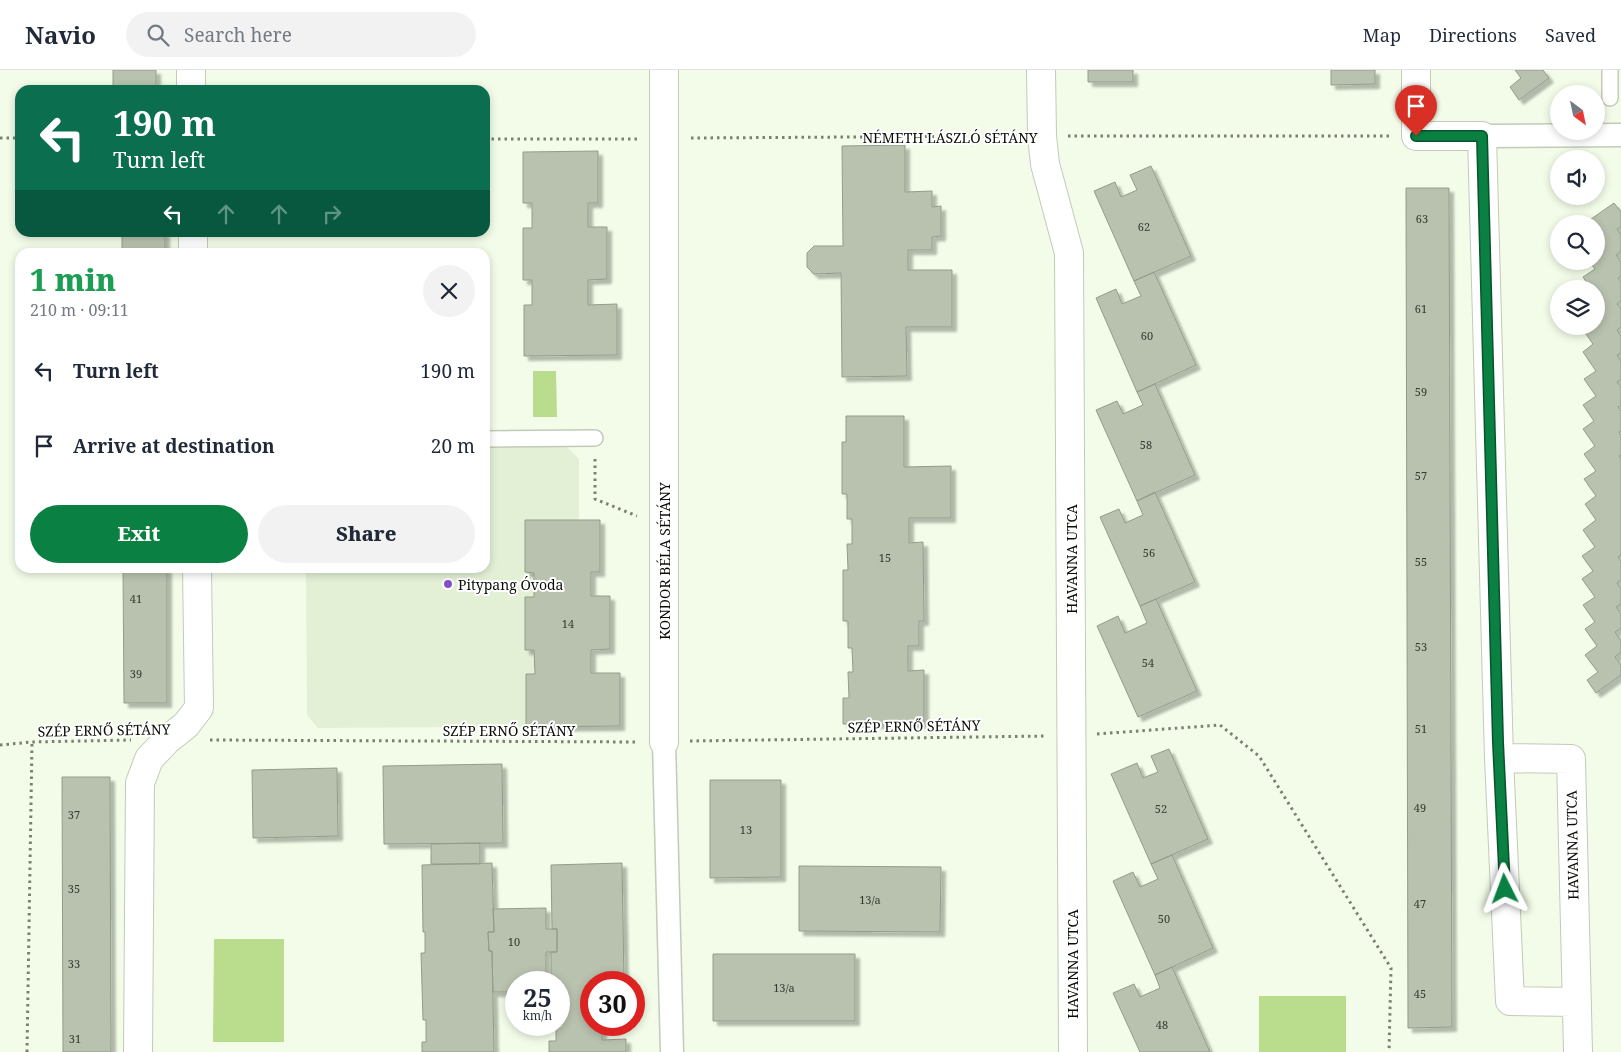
<!DOCTYPE html>
<meta charset="utf-8">
<style>
:root{--surface:#fff;--page:#f2f2f3;--text:#1f2937;--muted:#747a83;--line:#e0e1e3;--accent:#0b8043}
body{margin:0;font-family:"Noto Serif",serif;background:var(--page);color:var(--text);height:100vh;display:flex;flex-direction:column;font-size:19px;white-space:nowrap}
*{box-sizing:border-box;margin:0}
p{font-size:16px;color:var(--muted)}
.icon{flex:none;width:28px;height:28px;fill:none;stroke:currentColor;stroke-width:2;stroke-linecap:round;stroke-linejoin:round}
.map{position:relative;flex:1;overflow:hidden}
.details{position:absolute;left:15px;top:178px;width:475px;height:325px;display:flex;flex-direction:column;background:var(--surface);border-radius:15px;box-shadow:0 2px 8px #0003}
.details>*{flex:none}
.guide{position:absolute;left:15px;top:15px;width:475px;height:152px;border-radius:15px;box-shadow:0 2px 8px #0003;background:#0b6e4f;color:#fff;overflow:hidden}
.needle{width:32px;rotate:147deg}
.buttons{position:absolute;left:1550px;top:15px;display:grid;gap:10px}
.buttons a{display:grid;place-items:center;width:55px;height:55px;border-radius:50%;background:var(--surface);box-shadow:0 2px 8px #0003;font-size:25px}
.speed{position:absolute;left:505px;top:901px;display:flex;gap:10px;font-size:25px;font-weight:700;text-align:center}
.speed>*{display:grid;place-content:center;width:65px;height:65px;border-radius:50%;background:var(--surface);box-shadow:0 2px 8px #0003;line-height:1}
.speed small{font-size:12px;font-weight:400}
.speed .limit{border:8px solid #d22;background:#fff;color:#111}
.pin{position:absolute;display:grid;place-items:center;width:42px;height:42px;color:#fff;margin:-51px -21px;border-radius:50% 50% 50% 0;rotate:-45deg;box-shadow:0 0 5px #0007}
.pin .icon{rotate:45deg}
.me{position:absolute;width:55px;margin:-28px;rotate:357deg;stroke-linejoin:round;filter:drop-shadow(0 0 4px #0008)}
.turn{display:flex;align-items:center;gap:18px;height:105px;padding:0 15px;font-size:22px}
.turn .icon{width:65px;height:65px;stroke-width:2.5}
.turn b{display:block;font-size:35px;line-height:42px}
.lanes{display:flex;align-items:center;height:48px;padding:0 15px;background:#0003;justify-content:center;gap:25px;direction:ltr}
.lanes .off{opacity:.35}
.round{display:grid;place-items:center;flex:none;width:52px;height:52px;border-radius:26px;background:var(--page)}
.overview{display:flex;align-items:center;justify-content:space-between;height:85px;padding:0 15px}
h1{font-size:30px;font-weight:800;line-height:38px;color:#1e9e55}
.button{display:flex;gap:10px;margin-top:auto;padding:10px 15px}
.button a{flex:1;height:58px;border-radius:30px;background:var(--accent);color:#fff;font-size:20px;font-weight:800;line-height:58px;text-align:center}
.button a+a{background:var(--page);color:var(--text)}
ul{padding:0;list-style:none}
li{display:flex;align-items:center;gap:15px;height:75px;padding:0 15px}
li div{flex:1}
li b{display:block;font-size:19px}
li em{font-style:normal}
header{display:flex;align-items:center;gap:30px;box-sizing:border-box;height:70px;padding:0 25px;background:var(--surface);border-bottom:1px solid var(--line)}
header strong{font-size:24px}
nav{display:flex;gap:28px;margin-inline-start:auto;font-size:18px}
.search{width:350px;height:45px;background:var(--page);display:flex;align-items:center;gap:12px;box-sizing:border-box;padding:0 18px;border-radius:28px;color:var(--muted);font-size:19px}
.map>svg:first-child{display:block}
</style>
<header>
<strong>Navio</strong>
<div class="search"><svg class="icon" aria-label="search" viewBox="0 0 24 24"><circle cx="10" cy="10" r="6"/><path d="M15 15l6 6"/></svg>Search here</div>
<nav><a>Map</a><a>Directions</a><a>Saved</a></nav>
</header>
<div class="map">
<svg width="1621" height="982" viewBox="0 0 1621 982">
<defs>
<filter id="shadow"><feDropShadow dx="4.5" dy="4.5" stdDeviation="1" flood-color="#0004"/></filter>
</defs>
<rect width="100%" height="100%" fill="#f2fce8"/>
<path fill="#e4f0d6" d="M485,377H567L579,389V450H600V502H591V526H610V579L591,580V603H620V656L318,658L307,645L306,498H485Z"/>
<path fill="#b9dd8d" d="M533,301H556L557,347H533Z
M214,869H284V972H213Z
M1259,926H1346V982H1259Z"/>
<path fill="#b8c2ae" stroke="#939c89" filter="url(#shadow)" d="M113,0H156V20H113Z
M1088,0H1133V12H1088Z
M1331,0H1375V14L1331,15Z
M1515,0H1543L1549,8L1519,30L1510,17L1521,8Z
M905,75V122L932,121V137L941,136V166L932,167V180H908V200H952V257H906L907,306L842,307L841,203L814,204L807,197V183L814,176H843L842,76Z
M598,81V133H588V157H607V209L588,210V235L617,234V285L524,286V235H532V210H523V158H532V133H523V82Z
M1151,96L1191,186L1134,211L1094,121L1115,112L1121,127L1137,120L1130,105Z
M1406,118H1449L1452,957L1408,958Z
M1614,133L1621,142V157L1617,159L1621,165V181L1616,185L1621,192V206L1618,208L1621,212V231L1617,234L1621,239V257L1617,260L1621,266V283L1617,285L1621,291V309L1617,312L1621,317V335L1618,337L1621,341V361L1619,362L1621,366V385L1619,386L1621,389V485L1618,487L1621,491V510L1617,513L1621,519V534L1616,537L1621,544V558L1615,562L1621,571V582L1615,587L1621,595V605L1596,623L1587,610L1598,602L1585,585L1597,576L1585,559L1595,552L1583,535L1595,527L1582,509L1593,501L1582,486L1595,477L1583,460L1596,450L1585,434L1596,426L1584,409L1596,401L1584,384L1595,376L1583,359L1594,351L1583,335L1596,326L1584,309L1596,301L1583,282L1593,274L1582,258L1596,256V219H1591L1583,207L1595,199L1589,191H1596V154H1584Z
M122,162H165V182H122Z
M1154,202L1196,295L1137,322L1096,228L1116,219L1122,234L1141,226L1134,211Z
M1155,314L1195,405L1137,431L1096,340L1117,331L1123,344L1143,335L1137,322Z
M846,346H904V397L951,396V448H909V473L923,472L924,551H919V576H908V601L924,600V654H843V628H849L848,602H853L852,578H848V551H843V500H848L847,474H852V449H847V424H842V372H846Z
M1155,422L1195,512L1140,536L1100,447L1119,439L1125,453L1143,445L1137,431Z
M525,450H600V502H591V526H610V579L591,580V603H620V656L526,657V604H535L534,580H525V527H534V503L525,502Z
M123,498H167V633H124Z
M1156,529L1197,621L1138,647L1097,556L1118,546L1125,563L1147,553L1140,536Z
M1169,679L1208,769L1151,794L1111,704L1137,693L1143,708L1158,702L1151,686Z
M502,694L503,773L384,774L383,696Z
M337,698L338,766L253,768L252,700Z
M62,707H110L111,982H63Z
M710,710H781V807L710,808Z
M480,773V794H431V774Z
M1172,785L1213,878L1155,905L1113,811L1133,802L1140,817L1158,809L1151,794Z
M492,793L494,862H488L489,881H492L494,982H422V972H426V950H423L421,883H425V862H423L422,795Z
M622,793L624,912H591V955H602V970L626,969V982H549V971H556V955H559V912H551V882H557V859H552L551,795Z
M799,796L941,797L940,862L799,861Z
M546,838V859H557V882H546V912H516V922H493L492,881H489L488,862H494L493,839Z
M713,884H855V951H713Z
M1172,897L1210,982H1140L1113,923L1134,914L1140,927L1160,918L1155,905Z"/>
<g fill="none" stroke-linecap="round" stroke-linejoin="round">
<g stroke="#c2cbb8" stroke-width="18">
<path id="service" d="M1610,0V28
M485,369L595,368"/>
</g>
<g stroke="#c2cbb8" stroke-width="25">
<path id="pedestrian" d="M1482,66L1621,65
M664,672L672,982"/>
</g>
<g stroke="#c2cbb8" stroke-width="30">
<path id="minor" d="M664,0V672
M1041,0L1042,66L1045,94L1069,183L1073,982
M1416,0V66H1482L1499,688L1571,689L1578,982
M191,20V0
M193,162V182
M1499,688L1510,931L1575,932
M138,982L140,713L149,689L167,670L186,655L199,638L197,498"/>
</g>
<path stroke="#7a8174" stroke-width="3" stroke-dasharray="2.5 4" stroke-linecap="butt" d="M1068,66H1389
M0,68H20
M691,68L1017,66
M485,69H637
M595,389V429L637,446
M1097,664L1220,655L1259,686L1391,898L1389,982
M210,670L638,672
M690,671L1046,666
M0,675L32,672L131,670
M27,982L32,672"/>
<use href="#service" stroke="#fff" stroke-width="15"/>
<use href="#pedestrian" stroke="#fff" stroke-width="22"/>
<use href="#minor" stroke="#fff" stroke-width="28"/>
</g>
<g fill="none" stroke-linecap="round" stroke-linejoin="round">
<g stroke="#07532c" stroke-width="12">
<path id="route" d="M1416,66H1482L1498,672L1505,819"/>
</g>
<use href="#route" stroke="#0b8043" stroke-width="9"/>
</g>
<circle fill="#874fc6" stroke="#fff" stroke-width="2" cx="448" cy="514" r="5"/>
<g text-anchor="middle" dominant-baseline="central" stroke-width="4" stroke-linejoin="round" paint-order="stroke">
<g font-size="11" fill="#363a31">
<text x="1422" y="148">63</text>
<text x="1144" y="156">62</text>
<text x="1421" y="238">61</text>
<text x="1147" y="265">60</text>
<text x="1421" y="321">59</text>
<text x="1146" y="374">58</text>
<text x="1421" y="405">57</text>
<text x="1149" y="482">56</text>
<text x="885" y="487">15</text>
<text x="1421" y="491">55</text>
<text x="136" y="528">41</text>
<text x="568" y="553">14</text>
<text x="1421" y="576">53</text>
<text x="1148" y="592">54</text>
<text x="136" y="603">39</text>
<text x="1421" y="658">51</text>
<text x="1420" y="737">49</text>
<text x="1161" y="738">52</text>
<text x="74" y="744">37</text>
<text x="746" y="759">13</text>
<text x="74" y="818">35</text>
<text x="870" y="829">13/a</text>
<text x="1420" y="833">47</text>
<text x="1164" y="848">50</text>
<text x="514" y="871">10</text>
<text x="74" y="893">33</text>
<text x="784" y="917">13/a</text>
<text x="1420" y="923">45</text>
<text x="1162" y="954">48</text>
<text x="75" y="968">31</text>
</g>
<g font-size="14" fill="#0a0d07" stroke="#fff">
<text x="950" y="67">NÉMETH LÁSZLÓ SÉTÁNY</text>
<text transform="translate(1071 489) rotate(-90)">HAVANNA UTCA</text>
<text transform="translate(664 491) rotate(-90)">KONDOR BÉLA SÉTÁNY</text>
<text transform="translate(914 656) rotate(-1)">SZÉP ERNŐ SÉTÁNY</text>
<text transform="translate(104 660) rotate(-1)">SZÉP ERNŐ SÉTÁNY</text>
<text x="509" y="660">SZÉP ERNŐ SÉTÁNY</text>
<text transform="translate(1572 775) rotate(-91)">HAVANNA UTCA</text>
<text transform="translate(1072 894) rotate(-90)">HAVANNA UTCA</text>
</g>
<g font-size="14" fill="#0a0d07" stroke="#fff" text-anchor="start">
<text x="458" y="514">Pitypang Óvoda</text>
</g>
</g>
</svg>
<div class="buttons">
<a><svg class="needle" viewBox="-14 -14 28 28"><path d="M0-13l5 13h-10z" fill="#e53935"/><path d="M0 13l5-13h-10z" fill="#747a83"/></svg></a>
<a><svg class="icon" aria-label="sound" viewBox="0 0 24 24"><path d="M4 9h4l5-4v14l-5-4H4zM17 9q2 3 0 6"/></svg></a>
<a><svg class="icon" aria-label="search" viewBox="0 0 24 24"><circle cx="10" cy="10" r="6"/><path d="M15 15l6 6"/></svg></a>
<a><svg class="icon" aria-label="layers" viewBox="0 0 24 24"><path d="M12 4l9 5-9 5-9-5zM3 14l9 5 9-5"/></svg></a>
</div>
<div class="speed"><div>25<small>km/h</small></div><div class="limit">30</div></div>
<div class="pin" style="left:1416px;top:66px;background:#d93025"><svg class="icon" aria-label="arrive" viewBox="0 0 24 24"><path d="M6 21V4h12l-3 4 3 4H6"/></svg></div>
<svg class="me" style="left:1505px;top:819px" viewBox="-20 -20 40 40"><path d="M0-17L14 15 0 8-14 15z" fill="#0b8043" stroke="#fff" stroke-width="4"/></svg>
<div class="guide">
<div class="turn"><svg class="icon" aria-label="left" viewBox="0 0 24 24"><path d="M17 20v-9H6M10 6l-5 5 5 5"/></svg><div><b>190 m</b>Turn left</div></div>
<div class="lanes"><svg class="icon" aria-label="left" viewBox="0 0 24 24"><path d="M17 20v-9H6M10 6l-5 5 5 5"/></svg><svg class="icon off" aria-label="ahead" viewBox="0 0 24 24"><path d="M12 20V5M6 11l6-6 6 6"/></svg><svg class="icon off" aria-label="ahead" viewBox="0 0 24 24"><path d="M12 20V5M6 11l6-6 6 6"/></svg><svg class="icon off" aria-label="right" viewBox="0 0 24 24"><path d="M7 20v-9h11M14 6l5 5-5 5"/></svg></div>
</div>
<section class="details">
<div class="overview"><div><h1>1 min</h1><p>210 m · 09:11</p></div><a class="round"><svg class="icon" aria-label="close" viewBox="0 0 24 24"><path d="M6 6l12 12M18 6L6 18"/></svg></a></div>
<ul>
<li><svg class="icon" aria-label="left" viewBox="0 0 24 24"><path d="M17 20v-9H6M10 6l-5 5 5 5"/></svg><div><b>Turn left</b></div><em>190 m</em></li>
<li><svg class="icon" aria-label="arrive" viewBox="0 0 24 24"><path d="M6 21V4h12l-3 4 3 4H6"/></svg><div><b>Arrive at destination</b></div><em>20 m</em></li>
</ul>
<div class="button"><a>Exit</a><a>Share</a></div>
</section>
</div>
